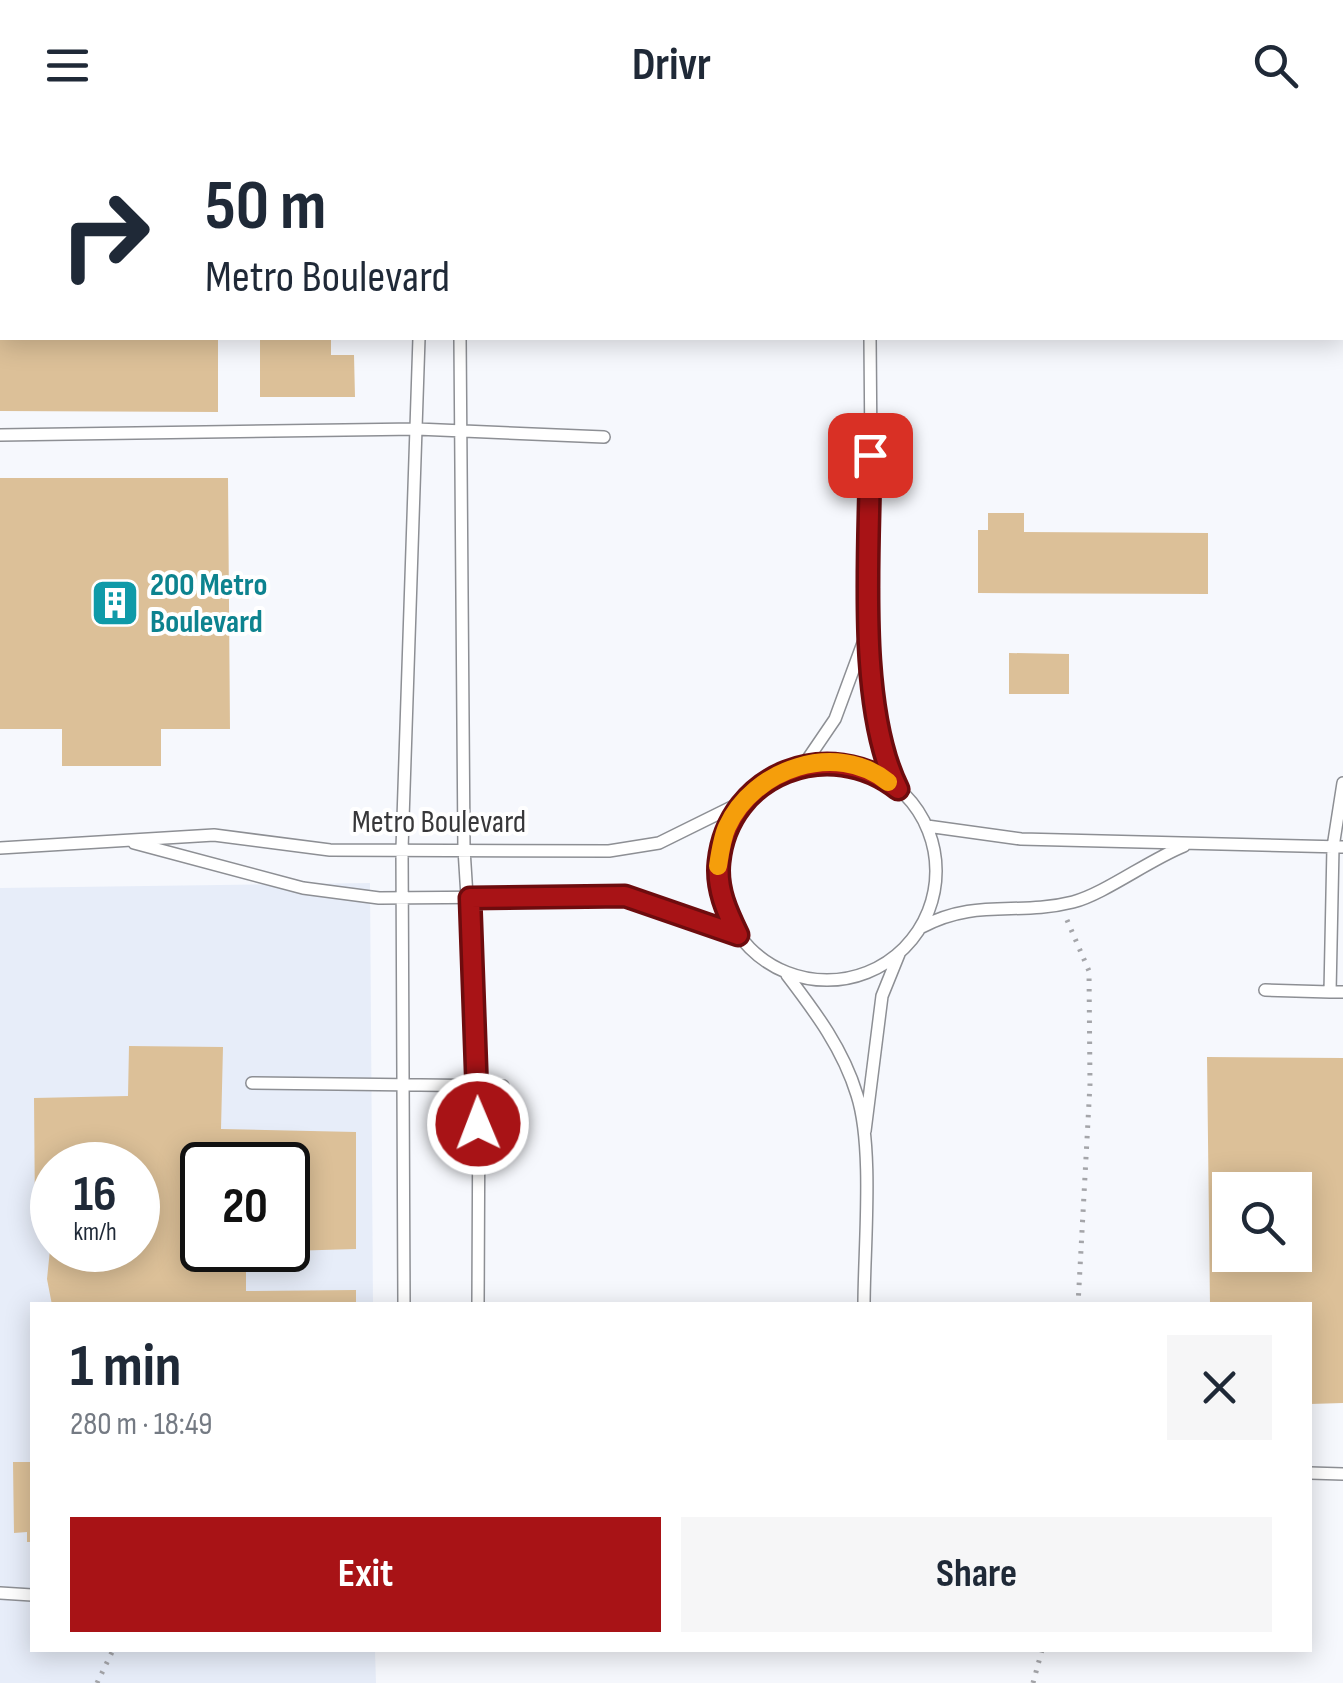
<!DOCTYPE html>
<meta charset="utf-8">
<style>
:root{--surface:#fff;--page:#f6f6f7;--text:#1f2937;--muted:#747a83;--accent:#a81316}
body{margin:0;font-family:"Sofia Sans Condensed",sans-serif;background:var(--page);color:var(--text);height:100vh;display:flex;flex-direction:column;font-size:38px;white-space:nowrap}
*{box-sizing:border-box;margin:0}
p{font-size:32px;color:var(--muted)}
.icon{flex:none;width:55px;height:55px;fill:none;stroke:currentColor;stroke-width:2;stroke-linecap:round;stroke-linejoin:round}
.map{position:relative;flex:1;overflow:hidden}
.panel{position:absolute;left:30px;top:1172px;width:1282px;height:350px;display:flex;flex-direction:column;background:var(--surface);border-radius:0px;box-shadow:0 5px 25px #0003}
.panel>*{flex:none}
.guide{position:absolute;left:0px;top:0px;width:1345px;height:210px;box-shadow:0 5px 25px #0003;background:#fff;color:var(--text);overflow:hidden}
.fabs{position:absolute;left:1212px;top:1042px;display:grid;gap:20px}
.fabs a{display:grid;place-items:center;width:100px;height:100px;border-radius:0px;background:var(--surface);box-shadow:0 5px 25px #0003;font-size:50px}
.speed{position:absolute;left:30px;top:1012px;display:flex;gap:20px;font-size:50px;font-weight:700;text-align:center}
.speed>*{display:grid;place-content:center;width:130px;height:130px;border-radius:50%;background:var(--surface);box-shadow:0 5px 25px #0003;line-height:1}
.speed small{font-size:25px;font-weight:400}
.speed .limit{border:5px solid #111;border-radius:15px;background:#fff;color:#111}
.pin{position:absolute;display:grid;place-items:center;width:85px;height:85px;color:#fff;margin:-42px;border-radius:20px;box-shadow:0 5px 15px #0006}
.me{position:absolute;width:110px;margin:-55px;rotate:359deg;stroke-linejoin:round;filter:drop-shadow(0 0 8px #0008)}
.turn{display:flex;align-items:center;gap:35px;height:210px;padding:0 40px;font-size:45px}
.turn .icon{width:130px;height:130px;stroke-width:2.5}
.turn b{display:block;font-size:70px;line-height:85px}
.round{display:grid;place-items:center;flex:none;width:105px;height:105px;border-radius:0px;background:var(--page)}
.headline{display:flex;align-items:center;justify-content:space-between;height:170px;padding:0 40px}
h1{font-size:60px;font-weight:700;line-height:75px}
.cta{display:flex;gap:20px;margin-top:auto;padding:20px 40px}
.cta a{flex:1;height:115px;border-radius:0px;background:var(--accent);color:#fff;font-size:40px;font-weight:700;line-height:115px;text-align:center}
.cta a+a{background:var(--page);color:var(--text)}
header{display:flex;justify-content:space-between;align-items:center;height:130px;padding:0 40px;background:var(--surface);font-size:45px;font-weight:700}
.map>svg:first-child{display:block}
</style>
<header><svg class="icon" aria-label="menu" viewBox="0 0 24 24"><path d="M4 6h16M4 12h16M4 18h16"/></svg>Drivr<svg class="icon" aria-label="search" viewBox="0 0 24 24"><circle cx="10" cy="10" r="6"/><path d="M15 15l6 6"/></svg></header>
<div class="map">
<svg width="1343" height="1553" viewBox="0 0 1343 1553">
<rect width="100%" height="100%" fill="#f6f8fd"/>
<path fill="#e7edf9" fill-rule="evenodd" d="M370,753L373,1175H32V1520H375L376,1553H0V758ZM52,1035H138V1120H52ZM202,1035H288V1120H202Z"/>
<path fill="#dcc098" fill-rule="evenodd" d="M0,208H218V282L0,281Z
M260,208H331V225H354L355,267H260Z
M0,348H228L230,599H161V636H62V599H0Z
M988,383H1024V402L1208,403V464L978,463V400H988Z
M1009,523L1069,524V564H1009Z
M129,916L223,917L221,999L356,1002V1119L288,1121V1035H202V1120H246V1161L356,1160V1175H52L47,1149L51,1110L52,1120H138V1035H52V1087H35L34,968L128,966Z
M1207,927L1343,928V1273L1310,1274V1175H1210ZM1230,1060H1295V1125H1230Z
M13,1332H32V1412H27V1402L14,1403Z"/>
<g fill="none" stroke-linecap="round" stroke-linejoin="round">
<g stroke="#8d8f94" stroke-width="14">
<path id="service" d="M421,0V2
M869,0V2
M462,2V0
M460,208L464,719L479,957L478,1175
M870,208L873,556L886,635L896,656
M0,305L417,299L604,307
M718 741a109 109 0 1 1 218 0a109 109 0 1 1-218 0Z
M803,636L835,589L866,505
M1343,653L1333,717L1330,862H1343
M927,696L1021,709L1343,717
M134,713L303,758L379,768L625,766L738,805
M0,718L214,705L330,720L609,721L659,713L744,671
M922,797C976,768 1018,786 1073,772C1104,764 1149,730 1184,716
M787,845C816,883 843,919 857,965C874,1018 864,1117 864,1175
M1265,860L1330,862
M252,953L503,956
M865,1001L882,866L899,824
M404,1175L402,719L419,208
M1310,1343L1343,1344
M0,1463L32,1465"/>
</g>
<path stroke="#a4a5a9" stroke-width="5" stroke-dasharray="2.5 8" stroke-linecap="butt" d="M1067,790L1089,841L1090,954L1078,1175
M97,1553L113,1520
M1033,1553L1042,1520"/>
<use href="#service" stroke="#fff" stroke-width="11"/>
</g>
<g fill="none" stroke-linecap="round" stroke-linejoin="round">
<g stroke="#6d0c0e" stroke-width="25">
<path id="route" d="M478,994L470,768L625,766L738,805C727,782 716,759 719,732C728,643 830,605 898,659C856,575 870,420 870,325"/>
</g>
<use href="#route" stroke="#a81316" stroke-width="18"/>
<path stroke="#f59e0b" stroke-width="18" d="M718,736C720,723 722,708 727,697C753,639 836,610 888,652"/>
</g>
<defs>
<g id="building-square" transform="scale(2.5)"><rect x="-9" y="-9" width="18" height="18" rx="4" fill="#0f9aa8" stroke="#fff"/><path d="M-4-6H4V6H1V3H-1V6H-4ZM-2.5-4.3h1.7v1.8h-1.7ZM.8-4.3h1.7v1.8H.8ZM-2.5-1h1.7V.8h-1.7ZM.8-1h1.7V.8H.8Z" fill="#fff"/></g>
</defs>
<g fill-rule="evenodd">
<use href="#building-square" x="115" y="473"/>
</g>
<g text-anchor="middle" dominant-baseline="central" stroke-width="8" stroke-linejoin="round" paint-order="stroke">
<g font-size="32" font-weight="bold" fill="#0d838f" stroke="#fff" text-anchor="start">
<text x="150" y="455">200 Metro<tspan x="150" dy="37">Boulevard</tspan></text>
</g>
<g font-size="32" fill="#38383a" stroke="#fff">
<text x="439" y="692">Metro Boulevard</text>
</g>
</g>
</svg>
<div class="fabs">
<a><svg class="icon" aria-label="search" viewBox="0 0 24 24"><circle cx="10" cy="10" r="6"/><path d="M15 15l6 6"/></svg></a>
</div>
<div class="speed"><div>16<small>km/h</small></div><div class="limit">20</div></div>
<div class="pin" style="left:870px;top:325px;background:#d93025"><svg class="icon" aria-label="arrive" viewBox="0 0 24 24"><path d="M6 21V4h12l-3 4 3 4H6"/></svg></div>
<svg class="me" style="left:478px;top:994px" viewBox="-20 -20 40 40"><circle r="17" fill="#a81316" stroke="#fff" stroke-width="3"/><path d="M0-11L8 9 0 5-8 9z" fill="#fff"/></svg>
<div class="guide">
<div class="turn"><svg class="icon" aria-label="right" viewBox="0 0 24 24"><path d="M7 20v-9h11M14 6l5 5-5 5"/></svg><div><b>50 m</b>Metro Boulevard</div></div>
</div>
<section class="panel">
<div class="headline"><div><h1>1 min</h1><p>280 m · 18:49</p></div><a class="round"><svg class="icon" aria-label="close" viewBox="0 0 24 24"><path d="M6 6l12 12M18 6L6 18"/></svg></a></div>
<div class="cta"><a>Exit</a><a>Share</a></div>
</section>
</div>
